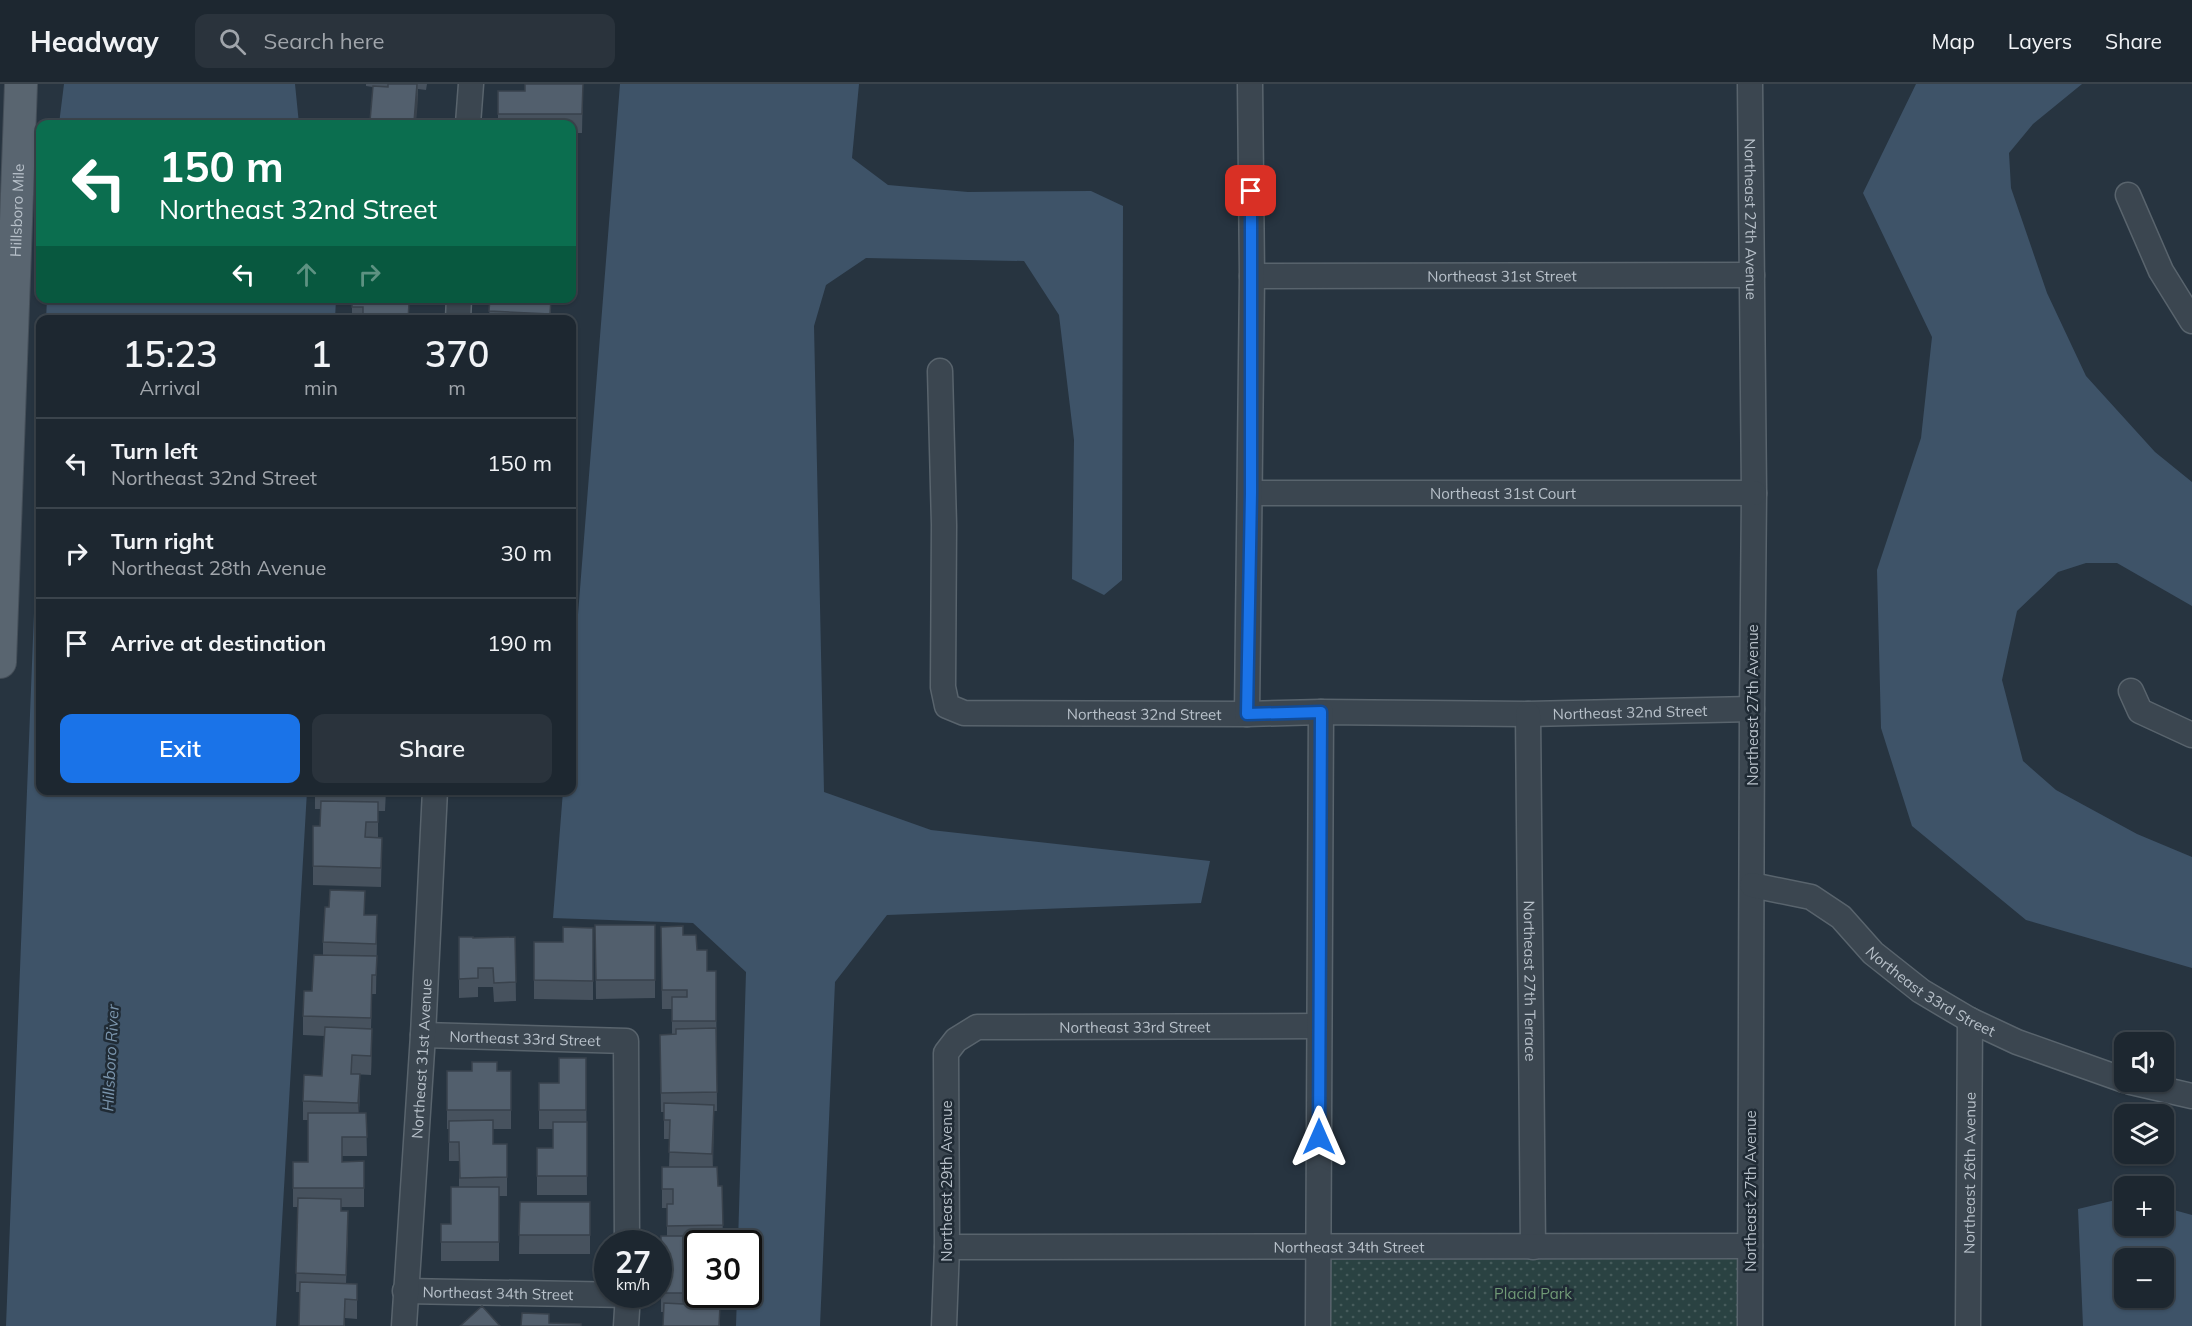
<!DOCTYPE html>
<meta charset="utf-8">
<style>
:root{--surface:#1d2730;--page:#2a333c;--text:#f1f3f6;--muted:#a0a5ab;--line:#3b444c;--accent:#1a73e8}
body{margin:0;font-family:Mulish,sans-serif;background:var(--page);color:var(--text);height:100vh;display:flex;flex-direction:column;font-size:22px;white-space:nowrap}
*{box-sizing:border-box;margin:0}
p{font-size:20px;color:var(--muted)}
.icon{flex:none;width:33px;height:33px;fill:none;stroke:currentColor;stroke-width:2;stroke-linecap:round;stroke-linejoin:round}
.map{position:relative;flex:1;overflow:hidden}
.sheet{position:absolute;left:36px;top:231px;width:540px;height:480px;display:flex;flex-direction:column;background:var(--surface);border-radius:12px;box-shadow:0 2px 4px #0004,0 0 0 2px var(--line)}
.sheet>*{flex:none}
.banner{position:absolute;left:36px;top:36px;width:540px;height:183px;border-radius:12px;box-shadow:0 2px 4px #0004,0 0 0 2px var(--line);background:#0b6e4f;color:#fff;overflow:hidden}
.buttons{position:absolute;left:2114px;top:948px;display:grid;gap:12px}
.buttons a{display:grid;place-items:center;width:60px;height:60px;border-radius:12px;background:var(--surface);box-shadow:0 2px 4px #0004,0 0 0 2px var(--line);font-size:30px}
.speed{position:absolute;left:594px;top:1146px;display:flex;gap:12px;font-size:30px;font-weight:700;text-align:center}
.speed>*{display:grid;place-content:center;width:78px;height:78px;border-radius:50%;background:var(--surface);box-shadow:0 2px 4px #0004,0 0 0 2px var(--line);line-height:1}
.speed small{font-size:15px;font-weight:400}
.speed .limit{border:3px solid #111;border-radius:9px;background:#fff;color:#111}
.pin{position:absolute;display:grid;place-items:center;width:51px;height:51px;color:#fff;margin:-26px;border-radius:12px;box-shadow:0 3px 9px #0006}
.me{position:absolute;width:66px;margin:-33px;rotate:0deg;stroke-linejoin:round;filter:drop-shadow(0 0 4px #0008)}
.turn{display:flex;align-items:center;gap:21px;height:126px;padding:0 24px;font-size:27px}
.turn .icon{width:78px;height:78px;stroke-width:2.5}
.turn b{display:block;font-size:42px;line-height:51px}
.lanes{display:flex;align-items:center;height:57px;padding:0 24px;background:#0003;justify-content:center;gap:30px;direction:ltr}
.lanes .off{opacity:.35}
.eta{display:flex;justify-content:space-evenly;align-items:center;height:102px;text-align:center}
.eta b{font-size:36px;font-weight:600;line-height:42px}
.cta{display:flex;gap:12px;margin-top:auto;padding:12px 24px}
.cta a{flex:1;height:69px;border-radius:12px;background:var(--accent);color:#fff;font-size:24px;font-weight:600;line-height:69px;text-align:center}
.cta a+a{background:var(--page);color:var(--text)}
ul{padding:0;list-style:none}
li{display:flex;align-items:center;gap:18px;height:90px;padding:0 24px;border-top:2px solid var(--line)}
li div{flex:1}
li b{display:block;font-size:22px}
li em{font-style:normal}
header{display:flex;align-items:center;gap:36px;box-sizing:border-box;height:84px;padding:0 30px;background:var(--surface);border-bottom:2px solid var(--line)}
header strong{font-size:28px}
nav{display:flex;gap:33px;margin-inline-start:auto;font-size:21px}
.search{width:420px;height:54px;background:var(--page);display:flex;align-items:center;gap:15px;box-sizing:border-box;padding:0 21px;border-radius:12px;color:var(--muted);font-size:22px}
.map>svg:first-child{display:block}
</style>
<header>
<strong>Headway</strong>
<div class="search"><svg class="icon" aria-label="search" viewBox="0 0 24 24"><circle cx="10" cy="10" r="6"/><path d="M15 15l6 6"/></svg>Search here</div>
<nav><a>Map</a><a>Layers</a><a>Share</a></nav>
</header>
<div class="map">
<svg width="2192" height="1242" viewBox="0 0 2192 1242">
<defs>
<pattern id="park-dots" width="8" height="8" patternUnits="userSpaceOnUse" patternTransform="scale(1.5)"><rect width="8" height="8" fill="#2a4242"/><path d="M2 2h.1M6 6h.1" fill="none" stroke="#475c5c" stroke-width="1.8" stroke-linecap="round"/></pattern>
</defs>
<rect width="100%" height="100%" fill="#273440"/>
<path fill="url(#park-dots)" d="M1738,1175V1242H1329V1176Z"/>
<path fill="#3e5368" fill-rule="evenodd" d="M64,0H295L299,40H59Z
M620,0H859L852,74L888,101L968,108L1091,107L1123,122L1122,496L1104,511L1072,495L1074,356L1059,231L1024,177L866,174L826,201L814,242L824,708L931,746L1210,777L1201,819L887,831L835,898L820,1242H736L737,1211L748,1210V1160L738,1159L746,888L693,839L553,834L563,707L572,706V606Z
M1916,0H2082L2033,40L2009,69L2011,104L2047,209L2086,292L2155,368L2192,398V522L2117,479H2086L2058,488L2017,527L2002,596L2023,677L2056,706L2137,750L2192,773V884L2026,836L1912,742L1881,644L1877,486L1921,354L1932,253L1863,109Z
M47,215V214L336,215L335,235L46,236Z
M40,376V706L307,707L276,1242H6Z
M2124,1114V1142H2163V1123L2192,1131V1242H2083L2078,1125ZM2124,1174H2163V1214H2124Z"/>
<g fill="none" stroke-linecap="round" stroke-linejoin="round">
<g stroke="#59646d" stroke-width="27">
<g id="minor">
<path id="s1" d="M1750,0L1754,409L1752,625L1750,1242"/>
<path d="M468,40L471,0"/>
<path d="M2128,111L2161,187L2192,237"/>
<path id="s2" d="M1252,192L1752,191"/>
<path d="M458,236L459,214"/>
<path id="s3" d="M940,287L944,441L943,603L947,622L964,629L1247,630L1321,628L1528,630L1752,625"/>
<path id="s4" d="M1251,409H1754"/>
<path d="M2131,607L2140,627L2192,651"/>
<path d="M1247,630L1252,192L1250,0"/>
<path id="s5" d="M1528,630L1533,1163"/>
<path id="s6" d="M1752,801L1811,813L1841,833L1873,869L1921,907L1970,936L2017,958L2124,996"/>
<path id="s7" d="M423,951L626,957L627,1160"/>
<path d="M2131,998L2192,1012"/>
<path id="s8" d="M947,1163L1750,1162"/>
<path id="s9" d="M405,1207L628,1211"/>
<path id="s10" d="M404,1242L423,951L435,706"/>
<path d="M626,1242L628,1210"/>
<path id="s11" d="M944,1242L947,1163L946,969L956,956L977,943L1319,942"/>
<path d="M1318,1242L1321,628"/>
<path id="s12" d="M1968,1242L1970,936"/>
</g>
</g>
<g stroke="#454f59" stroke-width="34">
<g id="major">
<path id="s13" d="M0,578L21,0"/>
</g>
</g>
<use href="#minor" stroke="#3b4650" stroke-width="24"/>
<use href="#major" stroke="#596570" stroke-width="32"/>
</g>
<path fill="#47525e" d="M366,0H427L426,6L418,5V16L370,37L373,3L366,2Z
M583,0L582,49H572V40H498V7H525Z
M352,214L403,219L409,236H352Z
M490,214L551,215V236H489Z
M315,706H386L385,727H378V753L382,754L381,803L313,801V742H320L321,725H315Z
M365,831L377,850L376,910H372L371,945L372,964L371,991L352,990L360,1009L359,1029H366L367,1072H342V1078L364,1077V1123H341V1127L348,1146L346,1200H357V1235L345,1234V1242H299L300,1208H296L298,1123H293V1078H308V1036H303V1017L322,992L324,952L303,951V932L312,907L323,871V858Z
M595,841H655V914L596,915Z
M661,843L683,851L697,866L707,887H716L717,1027H714L713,1083L718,1102H722L723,1160H698V1210H716V1222H720V1242H663L664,1228H661V1152H667V1124H662V1083H669L670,1055H664V1028H661L660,951H672V925H662Z
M593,844V916L534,915V858H563Z
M459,853L473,854L515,853L516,917L494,918L493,903H478V913L459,914Z
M586,974L587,1111H537V1064H553V1045H539V999H559Z
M447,987H511V1045H493V1060H507V1112H499V1177H441V1140H451L459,1103V1077H449V1045H447Z
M520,1118H590V1170H519Z"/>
<path fill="#39424c" d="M417,0L418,16L416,40H414Z
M372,945V964L371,991V972Z
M360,990V1009L358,1038V1019Z
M714,1021V1040L712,1089V1070Z"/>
<path fill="#525f6d" stroke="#39424c" stroke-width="1.5" d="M388,0H417L414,38L432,39V40H352L353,36L370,37L373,2L388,3Z
M525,0H583L582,30H498V7H525Z
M352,214H402V219H409L408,236H363V223H352Z
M490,214L551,215L550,230L489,227Z
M321,717L378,718V738H366L365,753L382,754L381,784L313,782V742H320Z
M330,806L365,807L364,831H377L376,860L323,858L325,823H329Z
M595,841H655V896H596Z
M683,842V851H696L697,866H707V887H716V937H672V913H687V906H662L661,843Z
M563,843L593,844V897L534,896V858H563Z
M459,853H473V854L515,853L516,898L494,899L493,884H478V894L459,895Z
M314,871L377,872L376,891H372L371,934L303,932L304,907H312Z
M325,943L372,945L371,972L352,971L351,990H360L358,1019L303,1017L304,991L322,992Z
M716,944L717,1008L661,1009L660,951L676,950V945Z
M559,974H586V1026H539V999H559Z
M472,978H497V987H511V1026H447V987H472Z
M664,1019L714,1021L712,1070L669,1068L670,1036H664Z
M308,1029H366L367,1053H342V1078L364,1077V1104H293V1078H308Z
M493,1036V1060H507V1093L460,1094L459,1058H449V1037Z
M553,1038H587V1092H537V1064H553Z
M662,1083H717L718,1102H722L723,1141L667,1142V1120H673V1105H662Z
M451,1103H499V1158H441V1140H451Z
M298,1114L341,1115V1127H348L346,1191L296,1189Z
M520,1118H590V1151H519Z
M661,1152H717V1160H698V1209H661Z
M300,1198L357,1200V1216L345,1215L344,1242H299Z
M664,1219L720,1222L719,1242H663Z
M482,1222L500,1242H460Z
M522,1229L549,1230V1239L581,1240V1242H521Z"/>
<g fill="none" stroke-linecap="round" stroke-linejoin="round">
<g stroke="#114b97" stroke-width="15">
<path id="route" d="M1251,107V409L1247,630L1321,628L1319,1053"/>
</g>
<use href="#route" stroke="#1a73e8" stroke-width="10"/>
</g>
<g text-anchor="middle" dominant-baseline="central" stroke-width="5" stroke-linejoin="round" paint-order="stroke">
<g font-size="15" fill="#b8c1ca" stroke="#202b35">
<text stroke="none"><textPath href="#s13" startOffset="452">Hillsboro Mile</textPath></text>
<text stroke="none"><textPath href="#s1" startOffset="135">Northeast 27th Avenue</textPath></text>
<text stroke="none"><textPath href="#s2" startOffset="250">Northeast 31st Street</textPath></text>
<text stroke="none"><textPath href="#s4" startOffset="252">Northeast 31st Court</textPath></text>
<text transform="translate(1752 621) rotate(-90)">Northeast 27th Avenue</text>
<text stroke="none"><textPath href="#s3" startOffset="1020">Northeast 32nd Street</textPath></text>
<text stroke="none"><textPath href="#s3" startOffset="534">Northeast 32nd Street</textPath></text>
<text stroke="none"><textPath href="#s5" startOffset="267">Northeast 27th Terrace</textPath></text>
<text stroke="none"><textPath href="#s6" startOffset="214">Northeast 33rd Street</textPath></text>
<text stroke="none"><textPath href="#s11" startOffset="472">Northeast 33rd Street</textPath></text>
<text stroke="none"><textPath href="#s7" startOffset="102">Northeast 33rd Street</textPath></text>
<text stroke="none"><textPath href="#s10" startOffset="268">Northeast 31st Avenue</textPath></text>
<text stroke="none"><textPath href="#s12" startOffset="153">Northeast 26th Avenue</textPath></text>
<text transform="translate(946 1097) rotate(-90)">Northeast 29th Avenue</text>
<text transform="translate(1750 1107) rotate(-90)">Northeast 27th Avenue</text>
<text stroke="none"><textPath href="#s8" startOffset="402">Northeast 34th Street</textPath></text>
<text stroke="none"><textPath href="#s9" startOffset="93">Northeast 34th Street</textPath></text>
</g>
<g font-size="15" fill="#709a76" stroke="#202b35">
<text x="1533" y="1209">Placid Park</text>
</g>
<g font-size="16" font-style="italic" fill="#7a94ac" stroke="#202b35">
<text transform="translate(110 974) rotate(-87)">Hillsboro River</text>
</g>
</g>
</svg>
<div class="buttons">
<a><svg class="icon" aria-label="sound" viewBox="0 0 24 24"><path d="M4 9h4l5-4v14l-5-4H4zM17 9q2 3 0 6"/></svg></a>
<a><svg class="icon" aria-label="layers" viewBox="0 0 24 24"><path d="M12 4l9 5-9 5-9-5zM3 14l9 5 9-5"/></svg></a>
<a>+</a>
<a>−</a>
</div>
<div class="speed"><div>27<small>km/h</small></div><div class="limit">30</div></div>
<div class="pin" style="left:1251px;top:107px;background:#d93025"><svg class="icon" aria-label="arrive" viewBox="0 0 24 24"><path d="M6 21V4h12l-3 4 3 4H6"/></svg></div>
<svg class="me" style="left:1319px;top:1053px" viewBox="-20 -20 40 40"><path d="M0-17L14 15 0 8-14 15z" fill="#1a73e8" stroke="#fff" stroke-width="4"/></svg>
<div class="banner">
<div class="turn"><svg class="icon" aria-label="left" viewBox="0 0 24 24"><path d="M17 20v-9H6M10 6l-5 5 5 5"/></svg><div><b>150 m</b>Northeast 32nd Street</div></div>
<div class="lanes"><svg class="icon" aria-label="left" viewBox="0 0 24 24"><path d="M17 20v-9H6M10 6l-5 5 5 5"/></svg><svg class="icon off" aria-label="ahead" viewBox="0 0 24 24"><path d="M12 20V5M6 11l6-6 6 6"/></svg><svg class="icon off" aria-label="right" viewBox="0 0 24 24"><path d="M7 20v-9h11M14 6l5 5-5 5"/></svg></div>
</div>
<section class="sheet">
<div class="eta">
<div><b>15:23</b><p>Arrival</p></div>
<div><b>1</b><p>min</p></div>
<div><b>370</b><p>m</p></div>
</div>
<ul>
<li><svg class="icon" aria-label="left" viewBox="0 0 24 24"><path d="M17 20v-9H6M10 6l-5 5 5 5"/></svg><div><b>Turn left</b><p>Northeast 32nd Street</p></div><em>150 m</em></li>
<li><svg class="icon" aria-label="right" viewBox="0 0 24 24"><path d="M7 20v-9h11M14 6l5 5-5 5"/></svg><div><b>Turn right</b><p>Northeast 28th Avenue</p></div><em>30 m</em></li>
<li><svg class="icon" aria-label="arrive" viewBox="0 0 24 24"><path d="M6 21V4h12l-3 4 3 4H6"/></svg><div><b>Arrive at destination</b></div><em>190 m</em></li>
</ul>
<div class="cta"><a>Exit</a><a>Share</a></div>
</section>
</div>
